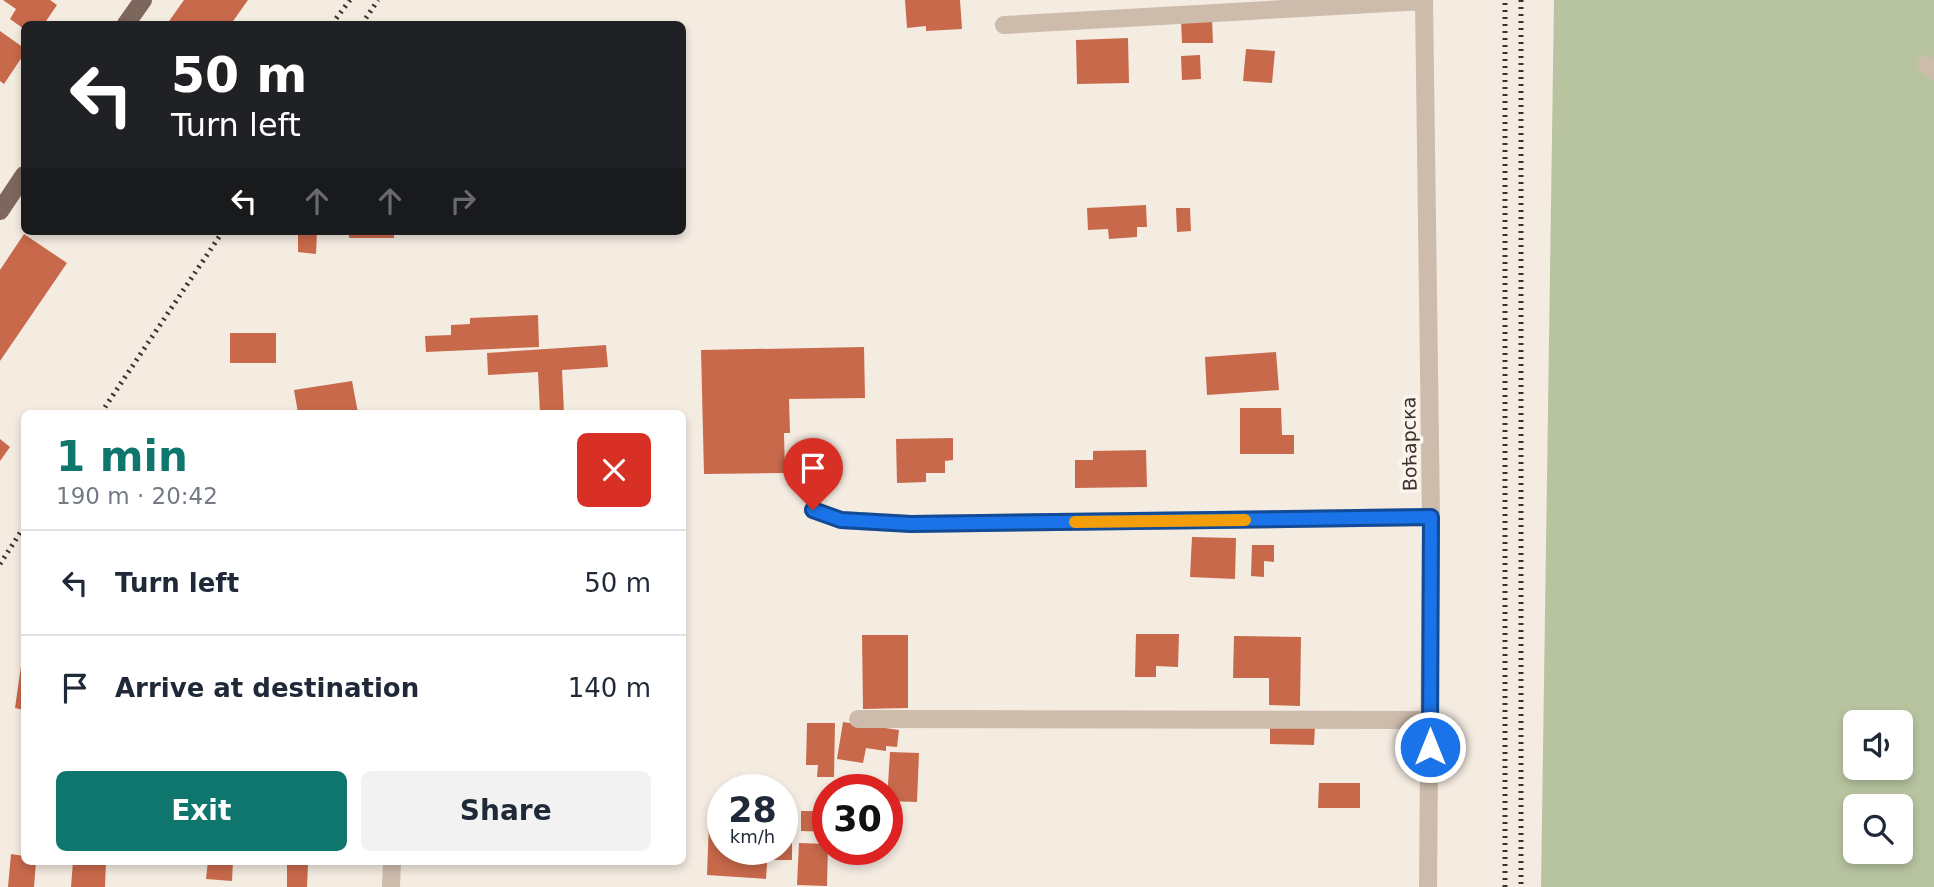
<!DOCTYPE html>
<meta charset="utf-8">
<style>
:root{--surface:#fff;--page:#f2f2f3;--text:#1f2937;--muted:#747a83;--line:#e0e1e3;--accent:#0f766e}
body{margin:0;font-family:"DejaVu Sans",sans-serif;background:var(--page);color:var(--text);height:100vh;display:flex;flex-direction:column;font-size:26px;white-space:nowrap}
*{box-sizing:border-box;margin:0}
p{font-size:23px;color:var(--muted)}
.icon{flex:none;width:38px;height:38px;fill:none;stroke:currentColor;stroke-width:2;stroke-linecap:round;stroke-linejoin:round}
.map{position:relative;flex:1;overflow:hidden}
.side{position:absolute;left:21px;top:410px;width:665px;height:455px;display:flex;flex-direction:column;background:var(--surface);border-radius:10px;box-shadow:0 4px 10px #0003}
.side>*{flex:none}
.hud{position:absolute;left:21px;top:21px;width:665px;height:214px;border-radius:10px;box-shadow:0 4px 10px #0003;background:#202124;color:#fff;overflow:hidden}
.buttons{position:absolute;left:1843px;top:710px;display:grid;gap:14px}
.buttons a{display:grid;place-items:center;width:70px;height:70px;border-radius:10px;background:var(--surface);box-shadow:0 4px 10px #0003;font-size:35px}
.speed{position:absolute;left:707px;top:774px;display:flex;gap:14px;font-size:35px;font-weight:700;text-align:center}
.speed>*{display:grid;place-content:center;width:91px;height:91px;border-radius:50%;background:var(--surface);box-shadow:0 4px 10px #0003;line-height:1}
.speed small{font-size:18px;font-weight:400}
.speed .limit{border:10px solid #d22;background:#fff;color:#111}
.pin{position:absolute;display:grid;place-items:center;width:60px;height:60px;color:#fff;margin:-72px -30px;border-radius:50% 50% 50% 0;rotate:-45deg;box-shadow:0 0 7px #0007}
.pin .icon{rotate:45deg}
.me{position:absolute;width:77px;margin:-38px;rotate:0deg;stroke-linejoin:round;filter:drop-shadow(0 0 5px #0008)}
.turn{display:flex;align-items:center;gap:24px;height:147px;padding:0 35px;font-size:32px}
.turn .icon{width:91px;height:91px;stroke-width:2.5}
.turn b{display:block;font-size:49px;line-height:60px}
.lanes{display:flex;align-items:center;height:66px;padding:0 35px;background:#0003;justify-content:center;gap:35px;direction:ltr}
.lanes .off{opacity:.35}
.round{display:grid;place-items:center;flex:none;width:74px;height:74px;border-radius:10px;background:var(--page)}
.overview{display:flex;align-items:center;justify-content:space-between;height:119px;padding:0 35px}
h1{font-size:42px;font-weight:700;line-height:52px;color:var(--accent)}
.primary-button{display:flex;gap:14px;margin-top:auto;padding:14px 35px}
.primary-button a{flex:1;height:80px;border-radius:10px;background:var(--accent);color:#fff;font-size:28px;font-weight:700;line-height:80px;text-align:center}
.primary-button a+a{background:var(--page);color:var(--text)}
ul{padding:0;list-style:none}
li{display:flex;align-items:center;gap:21px;height:105px;padding:0 35px;border-top:2px solid var(--line)}
li div{flex:1}
li b{display:block;font-size:26px}
li em{font-style:normal}
.map>svg:first-child{display:block}
</style>
<div class="map">
<svg width="1934" height="887" viewBox="0 0 1934 887">
<rect width="100%" height="100%" fill="#f4ebe1"/>
<path fill="#b8c4a0" fill-rule="evenodd" d="M1554,0H1934V887H1541ZM1855,723H1900V768H1855ZM1855,807H1900V852H1855Z"/>
<path fill="#c8694b" d="M3,0H50L57,5L44,24H24V29L10,19L16,9Z
M184,0H248L231,24H167Z
M905,0H960L962,29L926,31V26L907,28Z
M1212,19L1213,43H1182L1181,20Z
M0,31L24,48V54L4,84L0,81Z
M1128,38L1129,83L1077,84L1076,40Z
M1246,49L1275,51L1272,83L1243,81Z
M1200,55L1201,79L1182,80L1181,56Z
M1146,205L1147,227H1137V237L1109,239L1108,229L1088,230L1087,208Z
M1176,208H1190L1191,231L1177,232Z
M298,231H317L316,254L298,252Z
M349,231H394V238H349Z
M24,234L67,263L0,361V270Z
M538,315L539,347L426,352L425,336L451,335V325L470,324V318Z
M230,333H276V363H230Z
M606,345L608,367L562,370L564,413H540L538,372L488,375L487,353Z
M864,347L865,398L789,399L790,433H784L785,473L704,474L701,350Z
M1276,352L1279,390L1207,395L1205,357Z
M352,381L358,413H298L294,390Z
M1240,408H1281L1282,435H1294V454H1240Z
M953,438V460L945,461V473H926V482L897,483L896,439Z
M0,439L10,447L0,461Z
M1146,450L1147,487L1075,488V460H1093V451Z
M1192,537L1236,538L1235,579L1190,577Z
M1252,545H1274V562L1264,561V577L1251,576Z
M1136,634H1179L1178,667L1156,666V677H1135Z
M862,635H908V708L863,709Z
M1234,636L1301,637L1300,706L1269,705V678H1233Z
M22,659H24V710L15,708Z
M843,722L899,730L897,747L886,746V751L866,748L863,763L837,759Z
M807,723H835L834,777H817L818,765H806Z
M1270,725L1315,726L1314,745L1270,744Z
M890,752L919,753L917,802L887,801Z
M1319,783H1360V808H1318Z
M801,811H828V832L801,831Z
M709,823H723V849H768L766,879L707,875Z
M782,834H792V860H772V849H782Z
M799,843L828,844L827,886L797,885Z
M11,854L24,856V861H36L34,887H8Z
M73,861H106L105,887H71Z
M208,861H233L232,881L206,879Z
M287,865H308L307,887H287Z"/>
<g fill="none" stroke-linecap="round" stroke-linejoin="round">
<path stroke="#cdbbac" stroke-width="18" d="M1424,0L1431,517L1428,887
M1004,25L1424,1
M1926,64L1934,71
M813,510L841,520L911,524L1431,517
M858,719L1430,720
M391,887L392,861"/>
<path stroke="#7d675c" stroke-width="18" d="M126,24L143,0
M0,211L24,175"/>
<path stroke="#3b302b" stroke-width="5" stroke-dasharray="2 5" stroke-linecap="butt" d="M1521,0V887
M332,24L350,0
M362,24L378,0
M101,413L223,231
M0,564L24,527
M1505,887V0"/>
</g>
<g fill="none" stroke-linecap="round" stroke-linejoin="round">
<g stroke="#114b97" stroke-width="18">
<path id="route" d="M813,510L841,520L911,524L1431,517L1430,747"/>
</g>
<use href="#route" stroke="#1a73e8" stroke-width="12"/>
<path stroke="#f59e0b" stroke-width="12" d="M1075,522L1245,520"/>
</g>
<g text-anchor="middle" dominant-baseline="central" stroke-width="7" stroke-linejoin="round" paint-order="stroke">
<g font-size="19" fill="#3b302b" stroke="#fbf5ee">
<text transform="translate(1409 444) rotate(-91)">Воћарска</text>
</g>
</g>
</svg>
<div class="buttons">
<a><svg class="icon" aria-label="sound" viewBox="0 0 24 24"><path d="M4 9h4l5-4v14l-5-4H4zM17 9q2 3 0 6"/></svg></a>
<a><svg class="icon" aria-label="search" viewBox="0 0 24 24"><circle cx="10" cy="10" r="6"/><path d="M15 15l6 6"/></svg></a>
</div>
<div class="speed"><div>28<small>km/h</small></div><div class="limit">30</div></div>
<div class="pin" style="left:813px;top:510px;background:#d93025"><svg class="icon" aria-label="arrive" viewBox="0 0 24 24"><path d="M6 21V4h12l-3 4 3 4H6"/></svg></div>
<svg class="me" style="left:1430px;top:747px" viewBox="-20 -20 40 40"><circle r="17" fill="#1a73e8" stroke="#fff" stroke-width="3"/><path d="M0-11L8 9 0 5-8 9z" fill="#fff"/></svg>
<div class="hud">
<div class="turn"><svg class="icon" aria-label="left" viewBox="0 0 24 24"><path d="M17 20v-9H6M10 6l-5 5 5 5"/></svg><div><b>50 m</b>Turn left</div></div>
<div class="lanes"><svg class="icon" aria-label="left" viewBox="0 0 24 24"><path d="M17 20v-9H6M10 6l-5 5 5 5"/></svg><svg class="icon off" aria-label="ahead" viewBox="0 0 24 24"><path d="M12 20V5M6 11l6-6 6 6"/></svg><svg class="icon off" aria-label="ahead" viewBox="0 0 24 24"><path d="M12 20V5M6 11l6-6 6 6"/></svg><svg class="icon off" aria-label="right" viewBox="0 0 24 24"><path d="M7 20v-9h11M14 6l5 5-5 5"/></svg></div>
</div>
<section class="side">
<div class="overview"><div><h1>1 min</h1><p>190 m · 20:42</p></div><a class="round" style="background:#d93025;color:#fff"><svg class="icon" aria-label="close" viewBox="0 0 24 24"><path d="M6 6l12 12M18 6L6 18"/></svg></a></div>
<ul>
<li><svg class="icon" aria-label="left" viewBox="0 0 24 24"><path d="M17 20v-9H6M10 6l-5 5 5 5"/></svg><div><b>Turn left</b></div><em>50 m</em></li>
<li><svg class="icon" aria-label="arrive" viewBox="0 0 24 24"><path d="M6 21V4h12l-3 4 3 4H6"/></svg><div><b>Arrive at destination</b></div><em>140 m</em></li>
</ul>
<div class="primary-button"><a>Exit</a><a>Share</a></div>
</section>
</div>
